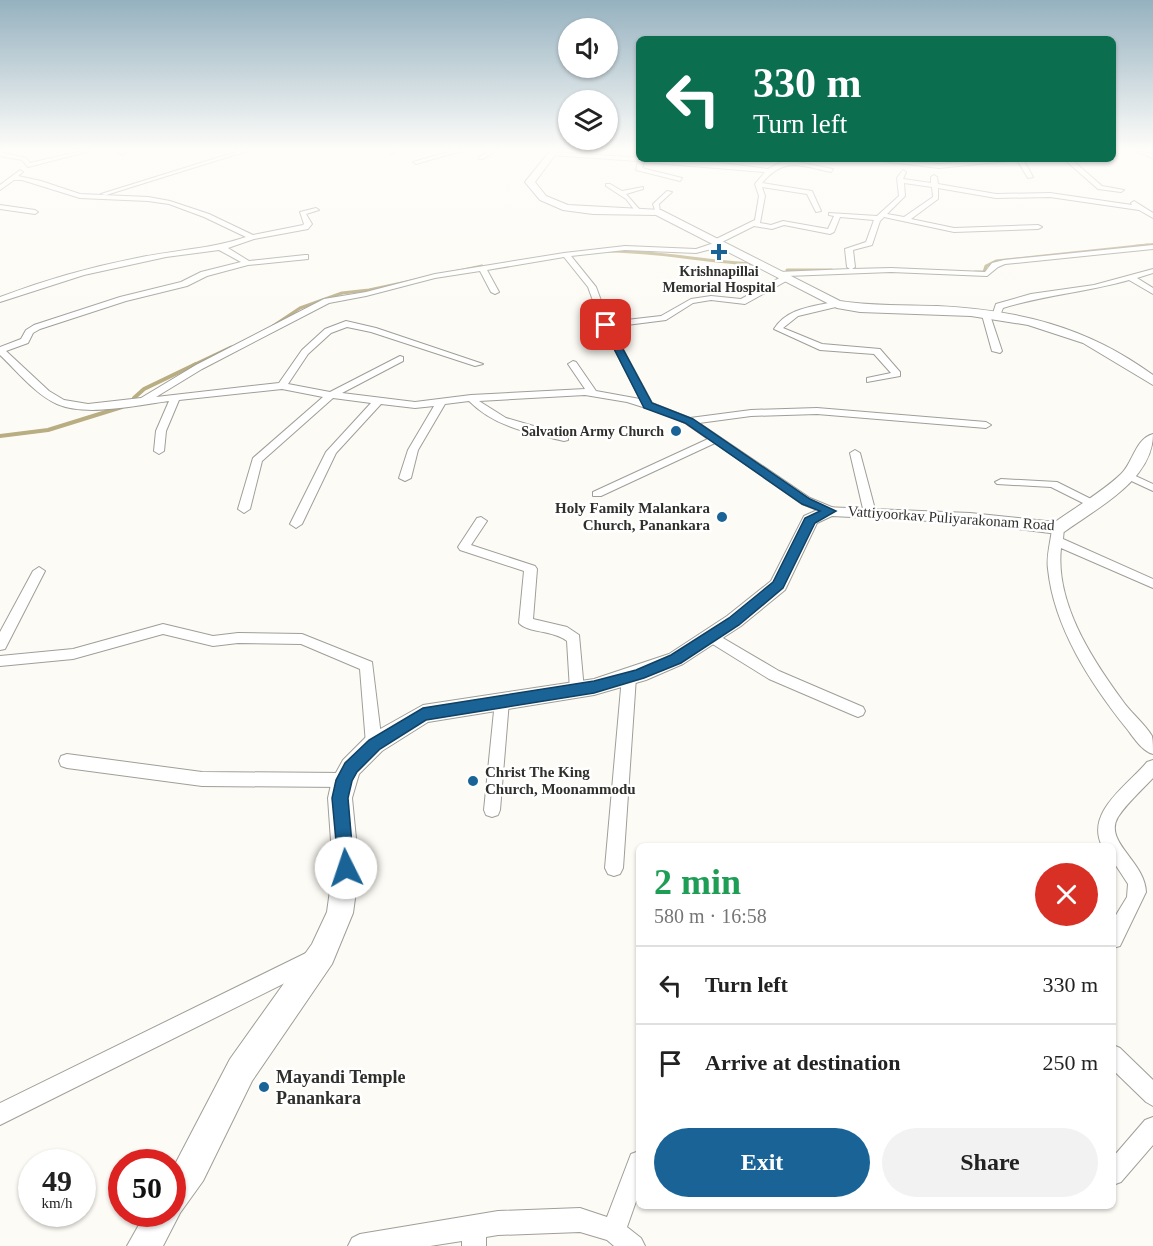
<!DOCTYPE html>
<meta charset="utf-8">
<style>
:root{--surface:#fff;--page:#f2f2f2;--text:#222;--muted:#767676;--line:#e0e0e0;--accent:#196397}
body{margin:0;font-family:Georgia,serif;background:var(--page);color:var(--text);height:100vh;display:flex;flex-direction:column;font-size:22px;white-space:nowrap}
*{box-sizing:border-box;margin:0}
p{font-size:20px;color:var(--muted)}
.icon{flex:none;width:33px;height:33px;fill:none;stroke:currentColor;stroke-width:2;stroke-linecap:round;stroke-linejoin:round}
.map{position:relative;flex:1;overflow:hidden}
.side{position:absolute;left:636px;top:843px;width:480px;height:366px;display:flex;flex-direction:column;background:var(--surface);border-radius:9px;box-shadow:0 2px 4px #0004}
.side>*{flex:none}
.guide{position:absolute;left:636px;top:36px;width:480px;height:126px;border-radius:9px;box-shadow:0 2px 4px #0004;background:#0b6e4f;color:#fff;overflow:hidden}
.tools{position:absolute;left:558px;top:18px;display:grid;gap:12px}
.tools a{display:grid;place-items:center;width:60px;height:60px;border-radius:50%;background:var(--surface);box-shadow:0 2px 4px #0004;font-size:30px}
.speed{position:absolute;left:18px;top:1149px;display:flex;gap:12px;font-size:30px;font-weight:700;text-align:center}
.speed>*{display:grid;place-content:center;width:78px;height:78px;border-radius:50%;background:var(--surface);box-shadow:0 2px 4px #0004;line-height:1}
.speed small{font-size:15px;font-weight:400}
.speed .limit{border:9px solid #d22;background:#fff;color:#111}
.pin{position:absolute;display:grid;place-items:center;width:51px;height:51px;color:#fff;margin:-26px;border-radius:12px;box-shadow:0 3px 9px #0006}
.me{position:absolute;width:66px;margin:-33px;rotate:356deg;stroke-linejoin:round;filter:drop-shadow(0 0 4px #0008)}
.turn{display:flex;align-items:center;gap:21px;height:126px;padding:0 18px;font-size:27px}
.turn .icon{width:78px;height:78px;stroke-width:2.5}
.turn b{display:block;font-size:42px;line-height:51px}
.round{display:grid;place-items:center;flex:none;width:63px;height:63px;border-radius:32px;background:var(--page)}
.overview{display:flex;align-items:center;justify-content:space-between;height:102px;padding:0 18px}
h1{font-size:36px;font-weight:700;line-height:45px;color:#1e9e55}
.button{display:flex;gap:12px;margin-top:auto;padding:12px 18px}
.button a{flex:1;height:69px;border-radius:36px;background:var(--accent);color:#fff;font-size:24px;font-weight:700;line-height:69px;text-align:center}
.button a+a{background:var(--page);color:var(--text)}
ul{padding:0;list-style:none}
li{display:flex;align-items:center;gap:18px;height:78px;padding:0 18px;border-top:2px solid var(--line)}
li div{flex:1}
li b{display:block;font-size:22px}
li em{font-style:normal}
.map>svg:first-child{display:block}
</style>
<div class="map">
<svg width="1153" height="1246" viewBox="0 0 1153 1246">
<rect width="100%" height="100%" fill="#fdfbf5"/>
<g fill="none" stroke-linecap="round" stroke-linejoin="round">
<path stroke="#b9ad82" stroke-width="2" d="M1134,246L1153,244"/>
<path stroke="#b9ad82" stroke-width="3" d="M609,251C658,251 706,262 755,264
M787,270H832
M975,272H984L986,266L996,261L1148,245
M273,326L300,308L342,293L369,290L482,266
M193,365L231,347"/>
<path stroke="#b9ad82" stroke-width="4" d="M134,398L144,389L196,364
M0,436L48,430L122,407"/>
<g stroke="#9f9e98" stroke-width="2">
<path id="street" d="M81,151H90L28,167L22,160L0,156V152L26,158L30,163Z
M116,151H123L126,153L123,155Z
M239,151H247L106,195L101,194Z
M388,151H398L390,154Z
M452,151H461L416,164L413,162Z
M489,151H496L483,159H479V157Z
M1137,151L1153,154V158L1138,152Z
M552,152L721,163L768,169L787,159H795L792,161L833,169L831,172C801,166 785,156 762,183L812,191L821,211L816,212L807,194L762,187L765,196L760,223L771,225L783,221L828,229L834,216L829,215V213L877,216L899,196L897,178L903,170L906,172L903,179L931,183V177L934,175L937,177L938,184L996,194L1050,193L1132,205L1131,203L1134,201L1153,213V218L1139,210L1050,197L996,198L938,188V199L911,219L954,228L1038,225L1042,227L1038,229L954,232L884,217L880,221L872,245L853,250L855,267L852,269L891,268L985,272L992,263L1004,260L1153,245V249L1005,264L998,267L987,276L891,272L787,276L788,280L745,304L711,300L693,303L666,320L611,327L652,403L690,418L751,410L817,408L986,422L991,425L986,428L817,414L751,416L699,423L810,498L834,508L836,511L834,514L830,515L802,504L715,443L601,496H593V492L708,439L685,423L668,415L627,402L585,395L479,401L506,418L568,436V440L564,441C529,433 495,427 469,401L445,404L418,450L411,478L405,481L399,478L408,450L434,406L415,408L381,404L336,453L302,524L296,528L290,524L326,452L371,403L333,398L262,461L250,509L244,513L238,509L253,458L323,397L282,389L179,400L166,431L164,451L159,454L154,451L156,431L169,401C137,405 87,417 57,404C35,394 17,371 0,355V347L21,339L26,330L34,325L120,297L181,282L201,272L241,262L219,250L166,257L84,275L0,302V297C45,280 91,267 137,258C174,250 211,249 246,237L204,217L169,204L148,201L80,198L22,180H14L0,190V185L20,170L23,172L18,176L41,181L80,194L148,197L170,201L209,214L253,235L303,225L304,224L300,212L316,208L319,210L306,214L312,224L308,229L254,239L228,248L249,261L305,255H308V259L248,265L207,276L187,286L126,301L40,329L33,333L28,343L6,351L49,391L64,400L88,404L141,398L196,365L324,299L366,292L435,274L564,253L625,246L696,249L714,243V240L755,220L759,196L755,184L765,172L644,162L642,168L682,178L680,181L636,170L638,161L550,155ZM904,183L932,187L933,197L904,217L887,214L905,196ZM840,217L874,220L866,242L845,249L847,267L850,269L778,272L774,274L775,276H783L741,299L711,296L691,299L661,316L609,322L596,287L571,256L625,250L696,253L723,246L722,242L754,226L772,229L784,225L830,234L834,232ZM564,257L588,287L602,325L640,399L596,391L576,362L573,361L568,364L585,389L471,395L415,402L342,393L403,361V357L400,356L330,392L288,384L308,354L331,333L347,327L371,332L475,366L483,364L376,328L346,321L325,329L302,350L279,383L156,397L202,369L329,303L366,296L435,278L480,271L491,292L495,294L499,292L487,270Z
M864,159L939,164L995,159H1023L1033,177L1028,178L1017,160L939,168Z
M1064,159H1071L1102,186L1124,190L1121,192L1098,189Z
M606,184H610L622,191L643,187V189L626,194L640,210V212H636L626,199L606,186Z
M667,191L672,192L659,204L660,213H656L653,204Z
M0,205L35,210L38,212L35,214L0,209Z
M1153,269V273L1137,278L1153,288V294L1129,280C1087,292 1044,295 1003,308L999,318L992,316L996,304L1031,294L1094,285Z
M837,301L840,302V306L798,316L783,328L822,344L880,349L900,372V376L867,382V378L891,373L874,354L820,350L774,329C788,307 814,307 837,301Z
M986,312L990,315L1002,351L1000,353L992,351L982,315Z
M855,450L860,453L876,513L870,517L864,513L850,453Z
M1129,473L1153,484V491L1125,478L1123,476Z
M1001,479L1057,482L1099,503L1097,506H1089L1051,487L997,484L995,482Z
M481,517L487,521L471,545L535,566L537,569L533,619L567,627L579,635L584,690L582,694H572L570,690L567,641C553,630 528,633 519,623L524,571L460,550L458,547L477,518Z
M1058,524L1064,528L1063,539L1153,579V588L1061,548C1055,602 1091,658 1122,700C1130,712 1145,724 1152,736C1153,741 1153,749 1153,754C1142,751 1134,738 1127,729C1091,684 1054,628 1048,569C1046,556 1051,541 1052,528Z
M39,567L45,571L5,649L0,650V632L33,571Z
M163,624L213,636L238,633L302,634L372,662L382,744L379,749L374,750L369,749L366,744L360,669L301,644L238,643L213,646L163,634L73,659L0,666V656L73,649Z
M711,631L779,671L863,707L865,711L863,715L858,717L853,715L769,679L706,640L704,636Z
M629,671L634,673L636,677L623,868L620,874L614,876L608,874L605,868L622,677L624,673Z
M502,695L507,697L509,701L500,810L498,815L492,817L486,815L484,810L495,701L497,697Z
M67,754L202,772L344,773L350,775L352,780L350,785L344,787L202,786L67,768L61,766L59,761L61,756Z
M1153,760V778C1141,791 1127,803 1118,817C1103,842 1145,861 1146,892L1120,946L1113,948V920L1127,897L1128,884L1113,861V846H1102C1085,812 1128,785 1147,762Z
M310,951L317,953L319,960L317,967L0,1125V1103Z
M1113,1045L1120,1048L1153,1080V1106L1146,1102L1113,1070Z
M1153,1117V1145L1121,1182L1113,1185V1157L1145,1120Z
M639,1151V1193L627,1227L641,1238L645,1246H614L607,1240L580,1232L498,1235L486,1237V1246H462V1241L430,1246H348L352,1238L360,1234L498,1211L580,1208L607,1217L631,1154Z"/>
</g>
<g stroke="#9f9e98" stroke-width="2">
<path id="secondary" d="M550,151H558L535,182L546,196L568,205L661,210L840,301C872,306 905,305 937,306C1018,310 1086,326 1153,375V385L1083,343L1028,325L971,316L860,312L837,308L656,215L593,214L563,210L540,200L525,182Z
M1153,434C1153,480 1097,508 1064,532L1058,534L970,523L832,516L817,523L785,590L741,626L683,664L646,680L594,695L428,722L382,751L359,774L352,798L359,869L353,913L332,964L252,1081L203,1181L180,1213L163,1246H127L145,1214H172V1170L230,1059L312,944L327,912L333,869L328,798L332,780L343,760L366,737L423,705L594,679L669,654L727,616L771,581L804,516L824,507L970,513L1055,522C1076,507 1102,492 1121,474C1133,463 1135,439 1153,434Z"/>
</g>
<use href="#street" fill="#fff" fill-rule="evenodd"/>
<use href="#secondary" fill="#fff" fill-rule="evenodd"/>
</g>
<linearGradient id="sky" x2="0" y2="1"><stop stop-color="#95b1bf"/><stop offset="0.46" stop-color="#fefdfa"/><stop offset="1" stop-color="#fefdfa" stop-opacity="0"/></linearGradient>
<rect width="1153" height="325" fill="url(#sky)"/>
<path fill="#196397" stroke="#104062" stroke-width="1.5" d="M606,322L610,325L652,403L693,419L810,499L836,511L815,523L783,588L739,625L681,663L644,678L594,693L426,720L380,749L357,772L352,781L348,798L354,868L352,874L346,877L339,874L332,798L336,780L345,763L369,740L423,708L594,681L636,670L671,655L729,618L773,582L805,518L820,511L802,504L685,423L644,408L602,325Z"/>
<g fill="#196397" stroke="#fff" stroke-width="2">
<path d="M716 243h6v6h6v6h-6v6h-6v-6h-6v-6h6z"/>
<circle cx="676" cy="431" r="6"/>
<circle cx="722" cy="517" r="6"/>
<circle cx="473" cy="781" r="6"/>
<circle cx="264" cy="1087" r="6"/>
</g>
<g text-anchor="middle" dominant-baseline="central" stroke-width="5" stroke-linejoin="round" paint-order="stroke">
<g font-size="14" font-weight="bold" fill="#2f2f2c" stroke="#fff">
<text x="719" y="271">Krishnapillai<tspan x="719" dy="16">Memorial Hospital</tspan></text>
<text x="664" y="431" text-anchor="end">Salvation Army Church</text>
</g>
<g font-size="15" font-weight="bold" fill="#2f2f2c" stroke="#fff" text-anchor="end">
<text x="710" y="508">Holy Family Malankara<tspan x="710" dy="17">Church, Panankara</tspan></text>
<text x="485" y="772" text-anchor="start">Christ The King<tspan x="485" dy="17">Church, Moonammodu</tspan></text>
</g>
<g font-size="15" fill="#2f2f2c" stroke="#fff">
<text transform="translate(951 518) rotate(4)">Vattiyoorkav Puliyarakonam Road</text>
</g>
<g font-size="18" font-weight="bold" fill="#2f2f2c" stroke="#fff" text-anchor="start">
<text x="276" y="1077">Mayandi Temple<tspan x="276" dy="21">Panankara</tspan></text>
</g>
</g>
</svg>
<div class="tools">
<a><svg class="icon" aria-label="sound" viewBox="0 0 24 24"><path d="M4 9h4l5-4v14l-5-4H4zM17 9q2 3 0 6"/></svg></a>
<a><svg class="icon" aria-label="layers" viewBox="0 0 24 24"><path d="M12 4l9 5-9 5-9-5zM3 14l9 5 9-5"/></svg></a>
</div>
<div class="speed"><div>49<small>km/h</small></div><div class="limit">50</div></div>
<div class="pin" style="left:606px;top:325px;background:#d93025"><svg class="icon" aria-label="arrive" viewBox="0 0 24 24"><path d="M6 21V4h12l-3 4 3 4H6"/></svg></div>
<svg class="me" style="left:346px;top:868px" viewBox="-20 -20 40 40"><circle r="19" fill="#fff"/><path d="M0-13L10 11 0 6-10 11z" fill="#196397"/></svg>
<div class="guide">
<div class="turn"><svg class="icon" aria-label="left" viewBox="0 0 24 24"><path d="M17 20v-9H6M10 6l-5 5 5 5"/></svg><div><b>330 m</b>Turn left</div></div>
</div>
<section class="side">
<div class="overview"><div><h1>2 min</h1><p>580 m · 16:58</p></div><a class="round" style="background:#d93025;color:#fff"><svg class="icon" aria-label="close" viewBox="0 0 24 24"><path d="M6 6l12 12M18 6L6 18"/></svg></a></div>
<ul>
<li><svg class="icon" aria-label="left" viewBox="0 0 24 24"><path d="M17 20v-9H6M10 6l-5 5 5 5"/></svg><div><b>Turn left</b></div><em>330 m</em></li>
<li><svg class="icon" aria-label="arrive" viewBox="0 0 24 24"><path d="M6 21V4h12l-3 4 3 4H6"/></svg><div><b>Arrive at destination</b></div><em>250 m</em></li>
</ul>
<div class="button"><a>Exit</a><a>Share</a></div>
</section>
</div>
